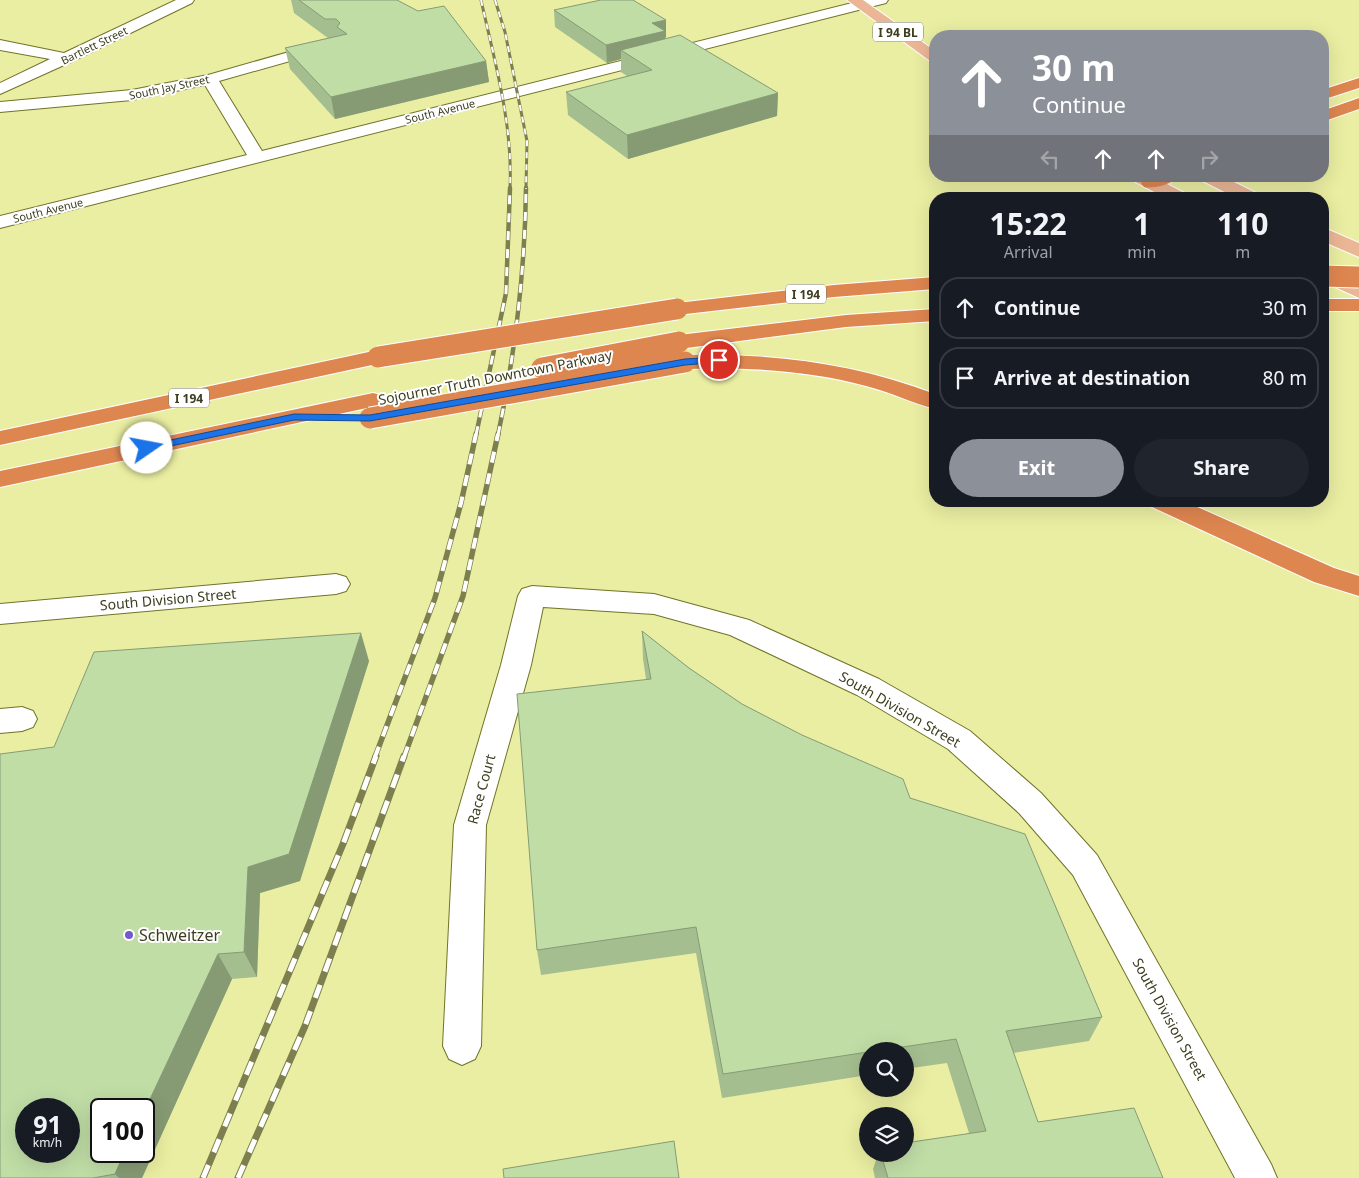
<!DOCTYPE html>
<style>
:root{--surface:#171b24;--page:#20242c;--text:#f1f3f6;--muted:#9ea1a6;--line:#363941;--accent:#8c9099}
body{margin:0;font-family:"Noto Sans",sans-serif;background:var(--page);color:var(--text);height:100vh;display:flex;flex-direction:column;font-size:19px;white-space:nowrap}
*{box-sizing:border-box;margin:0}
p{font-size:16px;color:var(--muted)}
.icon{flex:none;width:28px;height:28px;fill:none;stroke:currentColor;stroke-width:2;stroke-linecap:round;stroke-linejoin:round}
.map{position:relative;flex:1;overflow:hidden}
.sheet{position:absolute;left:929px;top:192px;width:400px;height:315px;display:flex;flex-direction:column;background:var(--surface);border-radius:20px;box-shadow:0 5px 20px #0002}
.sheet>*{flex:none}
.top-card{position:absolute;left:929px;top:30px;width:400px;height:152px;border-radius:20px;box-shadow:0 5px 20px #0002;background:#8c9099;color:#fff;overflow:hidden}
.buttons{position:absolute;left:859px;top:1042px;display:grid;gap:10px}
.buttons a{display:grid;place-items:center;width:55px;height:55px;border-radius:50%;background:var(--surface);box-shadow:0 5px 20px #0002;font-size:25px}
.speed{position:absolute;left:15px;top:1098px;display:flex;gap:10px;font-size:25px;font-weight:700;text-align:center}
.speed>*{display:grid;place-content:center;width:65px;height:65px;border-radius:50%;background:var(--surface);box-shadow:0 5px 20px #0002;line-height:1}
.speed small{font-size:12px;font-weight:400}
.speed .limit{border:2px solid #111;border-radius:8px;background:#fff;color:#111}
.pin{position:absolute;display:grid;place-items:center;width:42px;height:42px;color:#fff;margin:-21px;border:2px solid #fff;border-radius:50%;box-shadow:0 1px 5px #0007}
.me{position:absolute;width:55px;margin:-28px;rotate:78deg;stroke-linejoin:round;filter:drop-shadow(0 0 4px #0008)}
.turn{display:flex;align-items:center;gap:18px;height:105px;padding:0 20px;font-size:22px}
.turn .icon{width:65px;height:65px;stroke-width:2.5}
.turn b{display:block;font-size:35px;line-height:42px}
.lanes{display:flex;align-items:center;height:48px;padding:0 20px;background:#0003;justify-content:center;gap:25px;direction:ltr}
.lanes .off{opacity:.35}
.eta{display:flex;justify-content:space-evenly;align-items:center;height:85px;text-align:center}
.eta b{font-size:30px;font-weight:700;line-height:35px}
.button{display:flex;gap:10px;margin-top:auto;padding:10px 20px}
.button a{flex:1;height:58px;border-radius:30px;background:var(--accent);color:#fff;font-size:20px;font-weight:700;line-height:58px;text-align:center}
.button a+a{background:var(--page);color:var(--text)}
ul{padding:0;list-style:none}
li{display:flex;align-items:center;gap:15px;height:62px;margin:0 10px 8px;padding:0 10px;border:2px solid var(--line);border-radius:20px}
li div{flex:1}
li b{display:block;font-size:19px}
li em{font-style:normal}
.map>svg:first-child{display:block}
</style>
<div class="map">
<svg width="1359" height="1178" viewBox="0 0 1359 1178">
<rect width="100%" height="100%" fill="#eaeea2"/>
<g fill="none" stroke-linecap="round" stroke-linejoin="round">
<g stroke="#717328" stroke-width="2">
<path id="minor" d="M176,0H194L192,3L73,61L0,94V83L50,59L0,50V40L64,53Z
M864,0H888L886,3L0,228V216L247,155L205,85L132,100L0,112V102L132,90L208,75L324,42L329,44L332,47L329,50L219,81L262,151Z
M336,574L346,577L350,584L346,591L336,594L0,624V604Z
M532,586L654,594L749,620L879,679L970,731L1041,793L1097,855L1271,1164L1277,1178H1235L1073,875L1019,813L948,749L857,695L730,635L654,614L543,607L531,665L486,825L481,1046L475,1059L462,1065L449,1059L443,1046L454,825L501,665L518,596L522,589Z
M22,707L33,711L37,719L33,727L22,731L0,733V709Z"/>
</g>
<g stroke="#fff" stroke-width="2">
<path id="major" d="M847,0H863L935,51V63L930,61Z
M1129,176H1152L1188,195L1190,199H1167L1132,180Z
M1198,176H1222L1260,195L1262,199H1238L1201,180Z
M1322,227L1359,243V257L1322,241Z
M1322,267L1359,284V298L1322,281Z"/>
</g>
<g stroke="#fff" stroke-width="2">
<path id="highway" d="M1359,78V88L1322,100V90Z
M1359,98V109L1322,122V111Z
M1151,176H1178C1172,185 1153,189 1144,187L1141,183L1144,179Z
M935,277V289L834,297L677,315L670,313L666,309L670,305L677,303L834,285Z
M1322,299H1359V311H1322Z
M935,309V321L846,327L679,349L671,347L668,342L671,337L679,335L846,315Z
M378,350L386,352L389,357L386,362L0,445V431Z
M685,355C771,353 854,363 935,394V409C912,403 890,392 866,386C807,370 746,367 685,369L677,367L674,362L677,357Z
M373,393L381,395L385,400L381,405L0,487V471Z
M1148,501H1184L1334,568L1359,576V596L1314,582L1152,507Z"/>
</g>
<use href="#minor" fill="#fff" fill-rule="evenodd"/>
<use href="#major" fill="#ebb696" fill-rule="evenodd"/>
<use href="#highway" fill="#de8650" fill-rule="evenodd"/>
<g stroke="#7d7f4f" stroke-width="3">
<path id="rail-far3" d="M481,0C495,63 513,124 510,189
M495,0L505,32L527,141L526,189"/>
</g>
<g stroke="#7d7f4f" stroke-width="4.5">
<path id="rail-far2" d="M476,435L506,293L510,188
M498,435C515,354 525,271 526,188"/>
</g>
<g stroke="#7d7f4f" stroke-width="5.5">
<path id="rail-far1" d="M375,757L435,598L461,503L476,434
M404,757L463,596L498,434"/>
</g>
<g stroke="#7d7f4f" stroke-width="7">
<path id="rail" d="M203,1178L343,844L376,756
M238,1178L305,1026L404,756"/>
</g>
<use href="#rail-far3" stroke="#fff" stroke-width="2" stroke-dasharray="6" stroke-linecap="butt"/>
<use href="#rail-far2" stroke="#fff" stroke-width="3" stroke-dasharray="9" stroke-linecap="butt"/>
<use href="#rail-far1" stroke="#fff" stroke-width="4" stroke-dasharray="11" stroke-linecap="butt"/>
<use href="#rail" stroke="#fff" stroke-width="5" stroke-dasharray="14" stroke-linecap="butt"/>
<g stroke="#fff" stroke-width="23" stroke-linecap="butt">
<path id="highway-bridge" d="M1322,276L1359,277
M378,357L677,309
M542,368L679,342
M370,418L685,362"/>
</g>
<use href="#highway-bridge" stroke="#de8650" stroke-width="21"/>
</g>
<path fill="#a5be8f" d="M291,0H397L486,61L489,82L335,119L290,69L285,48L328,38L294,13Z
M554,10L666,20V37L665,38V39L778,93L777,116L628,159L568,115L566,92L627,76L621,72V59L607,63L555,27Z
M642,631L689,668L742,704L910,798L1102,1017L1089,1041L1013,1053L1038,1122L1163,1178H875L873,1169L878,1154H905L969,1133L947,1063L905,1069V1051H868V1075L722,1098L696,953L541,975L537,950L646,679L643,659Z
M369,661L300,881L260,893L257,977L232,979L142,1178H0L54,747Z"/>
<path fill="#869b74" d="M666,20V37L665,38V48L621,50V59L607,63L606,45L652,23Z
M486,61L489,82L335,119L331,97Z
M778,93L777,116L628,159L627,135Z
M361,633L369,661L300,881L260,893L257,977L244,952L248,867Z
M218,954L232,979L142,1178H119L115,1174L125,1151H144V1112Z"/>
<path fill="#c0dda6" stroke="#869b74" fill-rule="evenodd" d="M299,0H397L418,11L444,6L486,61L331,97L285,48L347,34L337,27L340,23L336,19H325Z
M601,0H633L666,20L652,23L665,31L606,45L554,10Z
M680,35L778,93L627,135L566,92L652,70L621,50Z
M642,631L689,668L742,704L802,735L903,779L910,798L1025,834L1102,1017L1006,1031L1038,1122L1134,1108L1163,1178H888L881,1154H905V1143L986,1131L956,1039L876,1051H868V1052L723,1074L696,927L537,950L517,694L651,679Z
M361,633L289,854L248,867L244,952L218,954L144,1112V1109H101V1151H125L115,1174L93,1178H0V754L54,747L94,652ZM26,1109H69V1151H26Z
M674,1141L679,1178H504L503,1169Z"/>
<path fill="#1a73e8" stroke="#114b97" d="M719,357L722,358V362L685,365L370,421L294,420L147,451L142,448L147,445L294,414L370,415L685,359Z"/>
<circle fill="#7557d1" stroke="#fff" stroke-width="2" cx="129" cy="935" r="5"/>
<g text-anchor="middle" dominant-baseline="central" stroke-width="4" stroke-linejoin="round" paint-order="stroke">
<g font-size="11" fill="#3d3e1f" stroke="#fff">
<text transform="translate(94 45) rotate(-26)">Bartlett Street</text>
<text transform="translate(169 87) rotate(-12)">South Jay Street</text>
<text transform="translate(440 111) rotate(-14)">South Avenue</text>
<text transform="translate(48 210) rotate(-14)">South Avenue</text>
</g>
<g fill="#fff" stroke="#777862" stroke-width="1">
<rect x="873" y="22.5" width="50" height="19" rx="4"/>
<rect x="786" y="284.5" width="40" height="19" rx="4"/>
<rect x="169" y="388.5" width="40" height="19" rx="4"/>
</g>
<g font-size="12" font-weight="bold" fill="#3d3e1f">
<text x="898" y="32">I 94 BL</text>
<text x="806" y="294">I 194</text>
<text x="189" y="398">I 194</text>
</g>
<g font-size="14" fill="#3d3e1f" stroke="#fff">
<text transform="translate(495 377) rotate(-11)">Sojourner Truth Downtown Parkway</text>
<text transform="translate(168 599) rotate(-5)">South Division Street</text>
<text transform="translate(900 709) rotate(30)">South Division Street</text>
<text transform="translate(481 789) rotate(-75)">Race Court</text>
<text transform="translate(1170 1019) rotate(61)">South Division Street</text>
</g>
<g font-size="16" fill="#3d3e1f" stroke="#fff" text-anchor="start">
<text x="139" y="935">Schweitzer</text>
</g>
</g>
</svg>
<div class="buttons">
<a><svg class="icon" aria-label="search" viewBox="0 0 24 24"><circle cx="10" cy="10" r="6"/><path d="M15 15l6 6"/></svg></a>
<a><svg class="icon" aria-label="layers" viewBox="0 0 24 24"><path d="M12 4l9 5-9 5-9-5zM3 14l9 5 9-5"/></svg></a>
</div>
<div class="speed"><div>91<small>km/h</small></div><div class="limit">100</div></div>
<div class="pin" style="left:719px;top:360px;background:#d93025"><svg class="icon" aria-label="arrive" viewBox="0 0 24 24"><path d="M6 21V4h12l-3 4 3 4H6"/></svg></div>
<svg class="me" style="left:147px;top:448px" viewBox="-20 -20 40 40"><circle r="19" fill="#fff"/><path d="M0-13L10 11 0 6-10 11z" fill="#1a73e8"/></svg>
<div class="top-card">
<div class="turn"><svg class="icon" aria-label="ahead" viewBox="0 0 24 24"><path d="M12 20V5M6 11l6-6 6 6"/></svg><div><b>30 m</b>Continue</div></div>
<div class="lanes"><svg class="icon off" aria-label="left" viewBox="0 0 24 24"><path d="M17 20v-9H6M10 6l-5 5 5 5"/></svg><svg class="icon" aria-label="ahead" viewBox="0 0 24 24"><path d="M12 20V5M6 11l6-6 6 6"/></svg><svg class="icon" aria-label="ahead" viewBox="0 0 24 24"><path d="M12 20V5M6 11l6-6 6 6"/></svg><svg class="icon off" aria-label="right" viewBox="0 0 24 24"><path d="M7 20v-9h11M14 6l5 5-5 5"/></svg></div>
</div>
<section class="sheet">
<div class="eta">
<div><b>15:22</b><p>Arrival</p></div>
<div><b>1</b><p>min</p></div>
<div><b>110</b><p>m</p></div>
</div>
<ul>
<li><svg class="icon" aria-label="ahead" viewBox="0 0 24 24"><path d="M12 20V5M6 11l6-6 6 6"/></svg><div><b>Continue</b></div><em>30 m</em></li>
<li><svg class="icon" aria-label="arrive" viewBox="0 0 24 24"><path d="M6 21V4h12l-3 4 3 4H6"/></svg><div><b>Arrive at destination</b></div><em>80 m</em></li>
</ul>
<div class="button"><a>Exit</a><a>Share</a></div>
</section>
</div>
